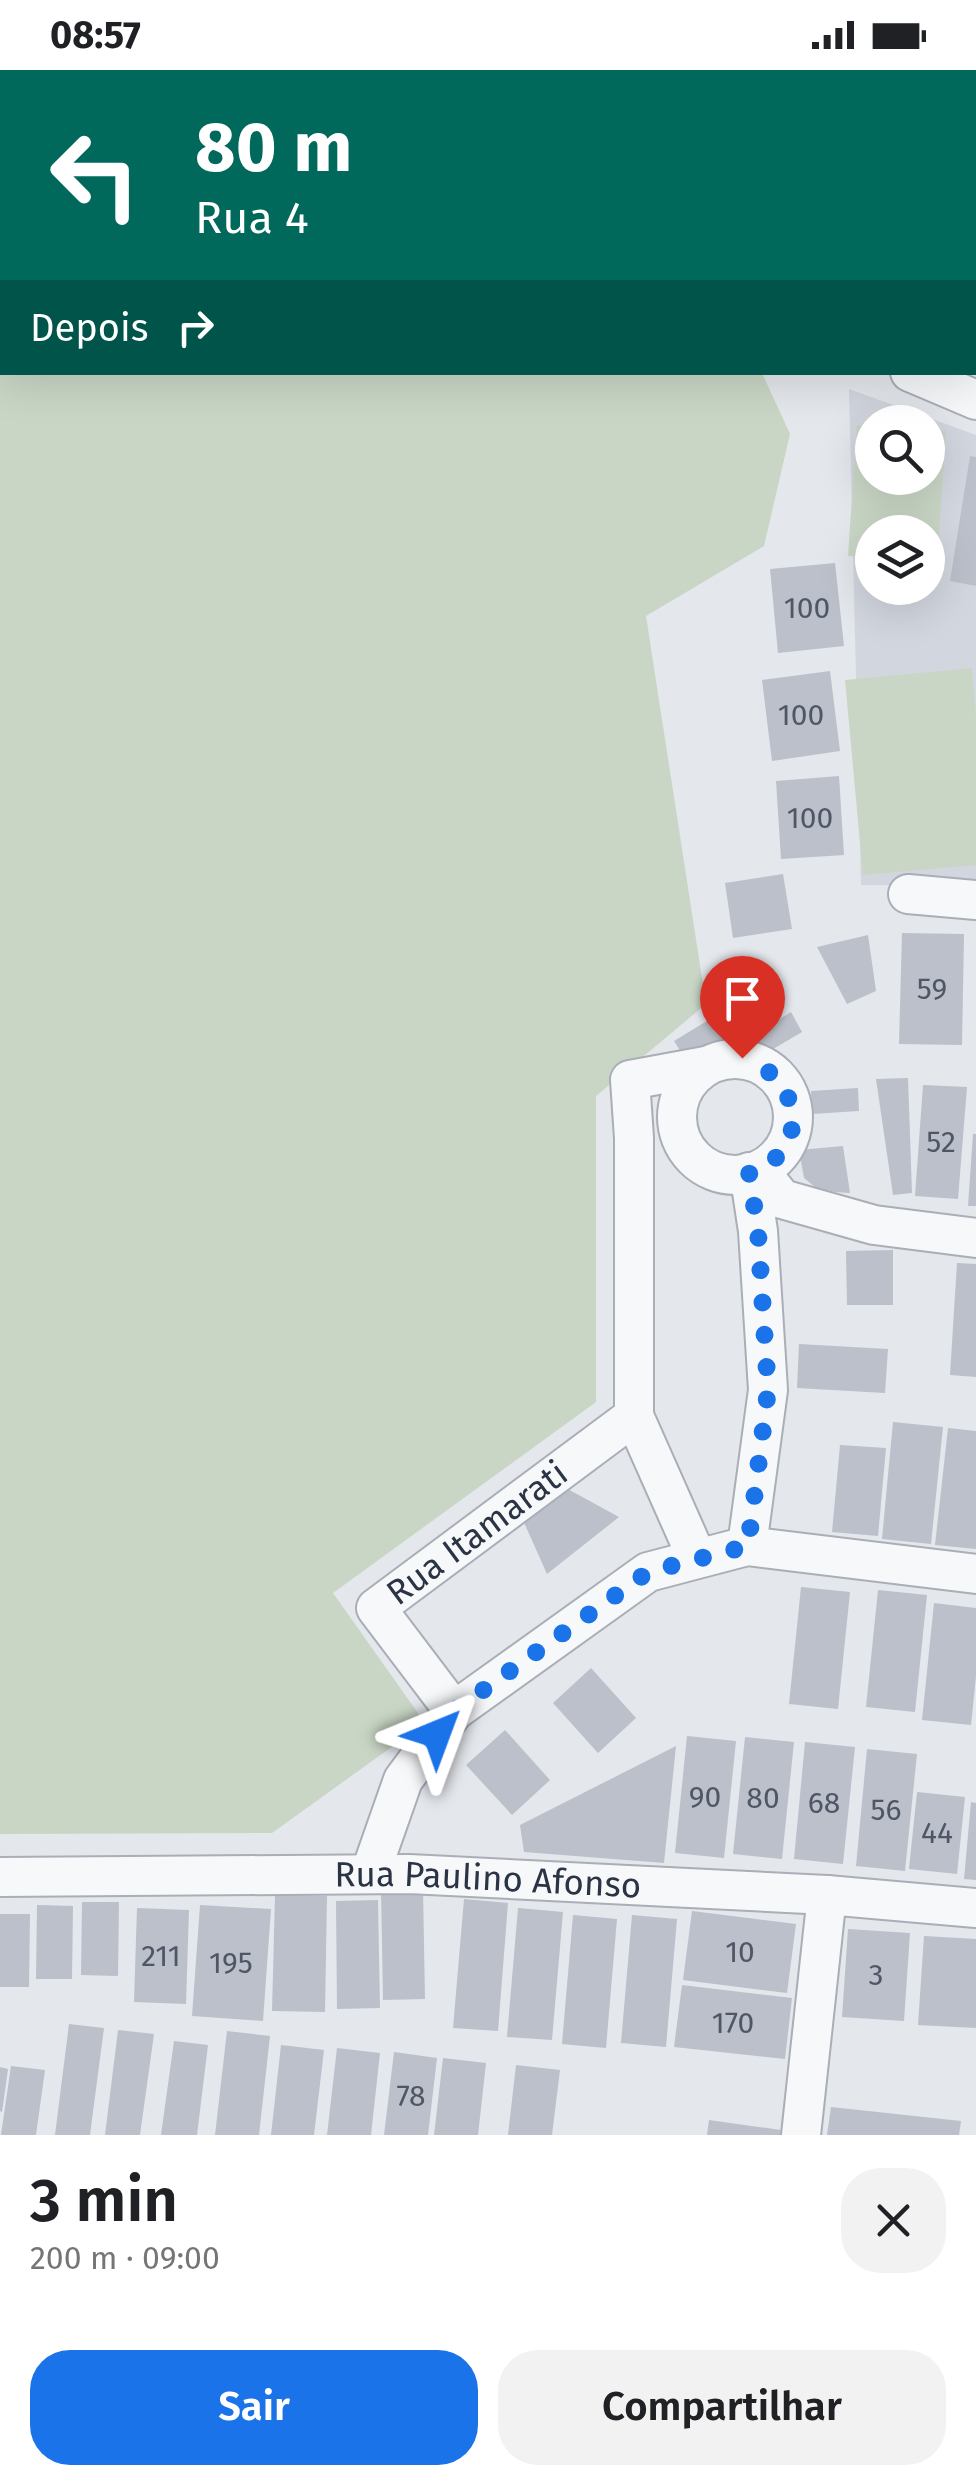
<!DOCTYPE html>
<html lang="pt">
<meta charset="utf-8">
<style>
:root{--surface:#fff;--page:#f2f2f2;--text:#202124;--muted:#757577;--accent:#1a73e8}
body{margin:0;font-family:"Fira Sans",sans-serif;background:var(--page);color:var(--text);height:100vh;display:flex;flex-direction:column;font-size:38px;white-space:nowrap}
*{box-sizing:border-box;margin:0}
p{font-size:32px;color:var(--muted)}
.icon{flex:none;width:55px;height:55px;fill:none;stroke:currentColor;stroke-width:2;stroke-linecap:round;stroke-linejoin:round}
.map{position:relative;height:2065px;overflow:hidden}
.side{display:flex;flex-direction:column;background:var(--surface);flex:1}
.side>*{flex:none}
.guide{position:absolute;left:0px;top:0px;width:978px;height:305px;box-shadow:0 10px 40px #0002;background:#00695c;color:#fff;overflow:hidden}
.buttons{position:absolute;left:855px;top:335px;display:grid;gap:20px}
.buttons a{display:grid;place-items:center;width:90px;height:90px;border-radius:50%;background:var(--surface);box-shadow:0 10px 40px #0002;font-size:50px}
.pin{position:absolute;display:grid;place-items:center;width:85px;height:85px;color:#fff;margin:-102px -42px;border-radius:50% 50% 50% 0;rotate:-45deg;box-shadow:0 0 10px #0007}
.pin .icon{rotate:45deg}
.me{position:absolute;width:110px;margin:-55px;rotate:44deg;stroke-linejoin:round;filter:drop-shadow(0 0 8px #0008)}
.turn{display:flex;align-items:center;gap:35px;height:210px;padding:0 30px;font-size:45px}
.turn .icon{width:130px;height:130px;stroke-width:2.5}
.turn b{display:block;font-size:70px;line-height:85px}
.then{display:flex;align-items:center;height:95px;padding:0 30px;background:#0003;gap:20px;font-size:38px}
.round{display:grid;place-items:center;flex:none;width:105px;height:105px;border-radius:40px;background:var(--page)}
.summary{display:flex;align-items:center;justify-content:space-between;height:170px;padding:0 30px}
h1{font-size:60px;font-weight:600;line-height:75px}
.primary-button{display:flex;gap:20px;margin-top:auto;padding:20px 30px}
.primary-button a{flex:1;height:115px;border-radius:40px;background:var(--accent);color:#fff;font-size:40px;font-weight:600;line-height:115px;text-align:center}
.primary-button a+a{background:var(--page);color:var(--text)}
.status{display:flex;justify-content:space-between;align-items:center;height:70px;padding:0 50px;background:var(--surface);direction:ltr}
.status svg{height:28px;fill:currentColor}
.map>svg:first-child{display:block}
</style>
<div class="status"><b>08:57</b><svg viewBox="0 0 49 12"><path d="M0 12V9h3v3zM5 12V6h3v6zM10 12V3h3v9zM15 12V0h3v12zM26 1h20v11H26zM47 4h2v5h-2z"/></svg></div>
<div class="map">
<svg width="976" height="2065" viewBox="0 0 976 2065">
<rect width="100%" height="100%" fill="#e4e7ec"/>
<path fill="#d2d6de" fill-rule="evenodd" d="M849,319L976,365V816L861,815ZM872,352H928V408H872ZM872,462H928V518H872Z"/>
<path fill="#c9d6c5" d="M0,0L312,2H2V302L762,303L790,364L764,476L646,546L706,934L596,1026V1332L333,1523L425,1653L272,1763L0,1764Z
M857,355L872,356V408H928V360L946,361L937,492L928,491V462H872V488L848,486Z
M972,598L976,646V795L863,805L845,610Z"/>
<path fill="#bbc0ca" d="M970,386L976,387V516L950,511Z
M835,493L844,576L778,583L770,499Z
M830,601L840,681L772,691L762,610Z
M839,706L844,785L781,789L776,711Z
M783,804L792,859L733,868L725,813Z
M902,863L964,864L962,975L899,974Z
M868,865L876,921L847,934L817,877Z
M791,942L802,962L761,986L750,967Z
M715,946L727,967L686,990L674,971Z
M908,1008L912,1123L893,1125L876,1009Z
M923,1015L967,1017L958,1129L915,1126Z
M858,1018L859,1041L812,1044L811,1021Z
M973,1064H976V1136H968Z
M843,1076L850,1123L820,1121L804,1108L799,1080Z
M893,1180V1235H847L846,1181Z
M957,1193L976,1194V1307L950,1305Z
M799,1274L888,1279L885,1323L797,1318Z
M893,1352L943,1357L931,1474L882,1469Z
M948,1358L976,1361V1479L935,1475Z
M840,1375L886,1378L878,1466L832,1462Z
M564,1417L619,1447L547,1504L522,1448Z
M801,1517L850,1522L838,1639L789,1634Z
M878,1520L927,1525L915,1642L866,1637Z
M934,1533L976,1538V1606L971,1655L922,1650Z
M591,1598L636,1648L598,1683L553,1633Z
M505,1660L550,1710L512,1745L466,1695Z
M687,1666L736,1671L724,1788L675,1783Z
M745,1667L794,1672L782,1789L733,1784Z
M805,1672L855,1677L843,1794L794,1789Z
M676,1676L664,1793L524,1782L520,1755Z
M867,1679L917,1684L905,1801L856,1796Z
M917,1722L965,1727L957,1804L909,1799Z
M971,1732L976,1733V1810L964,1809Z
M423,1820L425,1929L383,1930L381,1821Z
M275,1825L327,1826L325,1942L272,1941Z
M464,1829L508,1833L498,1961L453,1958Z
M378,1830L380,1938L337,1939L336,1831Z
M82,1832H119L118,1906L81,1905Z
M37,1835L73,1836L72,1909H36Z
M200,1835L271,1839L263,1951L192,1946Z
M137,1838L189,1840L186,1934L134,1932Z
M518,1838L563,1842L552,1970L507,1967Z
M692,1841L796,1854L787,1923L683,1910Z
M0,1844H30L29,1917H0Z
M573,1845L617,1849L606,1978L562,1974Z
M632,1845L677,1849L666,1977L621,1973Z
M848,1859L910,1863L904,1951L842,1947Z
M924,1866L976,1869V1958L918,1955Z
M682,1915L792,1928L785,1989L674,1977Z
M69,1954L104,1958L90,2065H55Z
M118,1960L154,1964L140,2065H105Z
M227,1961L270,1966L259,2065H215Z
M174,1971L208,1975L197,2065H161Z
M281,1975L324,1980L314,2065H271Z
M337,1978L380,1983L371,2065H327Z
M394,1982L437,1988L428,2065H384Z
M443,1988L486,1993L478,2065H434Z
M516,1995L560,2000L552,2065H508Z
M11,1996L45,2000L36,2065H1Z
M0,1997L8,1999L2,2042L0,2041Z
M831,2037L961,2051L959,2065H827Z
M709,2050L781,2060L780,2065H707Z"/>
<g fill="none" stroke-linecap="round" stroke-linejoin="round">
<g stroke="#a9aeb7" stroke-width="42">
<g id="minor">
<path d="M358,0L359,2"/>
<path d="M489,0L491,2"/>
<path d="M910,302L976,330"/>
<path d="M908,824L976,830"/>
<circle cx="735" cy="1047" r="58"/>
<path d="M759,1100L782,1129L874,1155L976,1168"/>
<path d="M747,1476L976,1504"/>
<path d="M697,1488L634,1346V1068L630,1010L706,996"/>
<path id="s1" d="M454,1641L376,1538L634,1346"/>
<path d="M370,1804L403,1710L454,1641L648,1502L747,1476L768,1320L758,1161L749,1102"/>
<path id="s2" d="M0,1807L409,1804L827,1825L976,1838"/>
<path d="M801,2065L827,1825"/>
</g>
</g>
<use href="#minor" stroke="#f7f8fa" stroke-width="38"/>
</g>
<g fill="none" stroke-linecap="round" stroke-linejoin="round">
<path stroke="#1a73e8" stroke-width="18" stroke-dasharray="0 32.4" d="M437,1664L454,1641L648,1502L748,1476L768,1320L758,1161L749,1102C813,1084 803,1006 742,988"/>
</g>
<g text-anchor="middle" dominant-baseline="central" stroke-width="10" stroke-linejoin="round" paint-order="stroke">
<g font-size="30" fill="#4f5766">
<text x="807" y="538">100</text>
<text x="801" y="645">100</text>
<text x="810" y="748">100</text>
<text x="932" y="919">59</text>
<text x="941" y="1072">52</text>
<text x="705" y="1727">90</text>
<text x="763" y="1728">80</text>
<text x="824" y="1733">68</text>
<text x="886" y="1740">56</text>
<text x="937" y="1763">44</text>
<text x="740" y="1882">10</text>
<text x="161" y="1886">211</text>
<text x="231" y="1893">195</text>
<text x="876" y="1905">3</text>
<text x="733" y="1953">170</text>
<text x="411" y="2026">78</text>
</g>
<g font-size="35" fill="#2b3445" stroke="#f4f6f9">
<text stroke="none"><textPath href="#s1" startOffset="255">Rua Itamarati</textPath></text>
<text stroke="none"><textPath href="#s2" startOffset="488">Rua Paulino Afonso</textPath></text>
</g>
</g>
</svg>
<div class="buttons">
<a><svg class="icon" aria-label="search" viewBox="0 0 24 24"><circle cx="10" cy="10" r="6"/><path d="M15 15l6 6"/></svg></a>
<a><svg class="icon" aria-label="layers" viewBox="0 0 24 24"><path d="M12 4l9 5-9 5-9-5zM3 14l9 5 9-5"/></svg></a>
</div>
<div class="pin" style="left:742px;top:988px;background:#d93025"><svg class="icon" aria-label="arrive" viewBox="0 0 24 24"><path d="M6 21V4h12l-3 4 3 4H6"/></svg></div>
<svg class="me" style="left:437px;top:1664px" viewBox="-20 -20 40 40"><path d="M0-17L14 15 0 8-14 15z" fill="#1a73e8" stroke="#fff" stroke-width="4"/></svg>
<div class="guide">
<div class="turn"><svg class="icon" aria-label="left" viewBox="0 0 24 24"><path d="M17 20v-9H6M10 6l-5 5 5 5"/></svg><div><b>80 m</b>Rua 4</div></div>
<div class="then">Depois<svg class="icon" aria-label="right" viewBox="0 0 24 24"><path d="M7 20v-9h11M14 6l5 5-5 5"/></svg></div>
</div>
</div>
<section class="side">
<div class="summary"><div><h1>3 min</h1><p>200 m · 09:00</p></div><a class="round"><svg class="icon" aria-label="close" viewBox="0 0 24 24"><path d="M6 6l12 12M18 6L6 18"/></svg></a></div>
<div class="primary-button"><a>Sair</a><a>Compartilhar</a></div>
</section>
